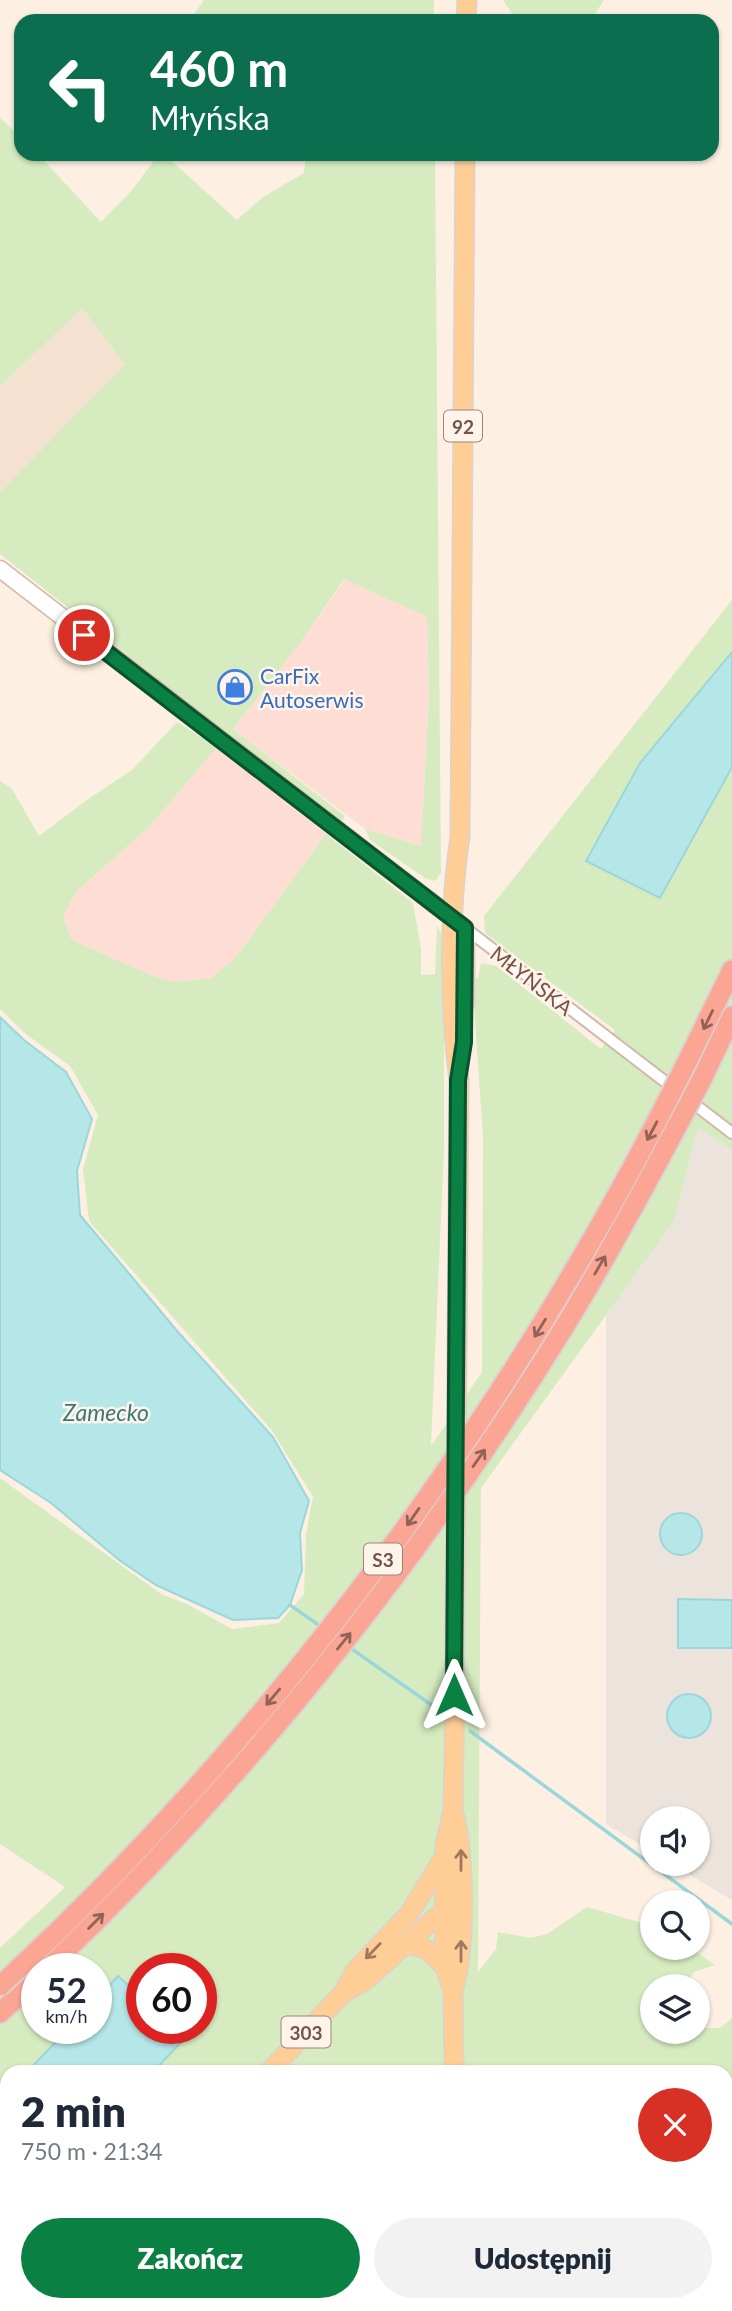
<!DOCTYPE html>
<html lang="pl">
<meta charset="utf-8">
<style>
:root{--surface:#fff;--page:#f2f2f3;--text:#1f2937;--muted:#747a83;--accent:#0b8043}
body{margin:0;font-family:Lato,sans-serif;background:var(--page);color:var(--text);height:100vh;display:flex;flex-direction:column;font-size:26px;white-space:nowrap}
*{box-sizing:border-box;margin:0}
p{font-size:23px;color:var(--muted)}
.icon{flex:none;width:38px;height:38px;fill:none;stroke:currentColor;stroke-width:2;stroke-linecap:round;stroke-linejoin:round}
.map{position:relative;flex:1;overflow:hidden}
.side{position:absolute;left:0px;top:2065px;width:733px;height:247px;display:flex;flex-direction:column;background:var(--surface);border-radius:21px 21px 0 0;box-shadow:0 2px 5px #0004}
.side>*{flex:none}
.hud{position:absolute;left:14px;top:14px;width:705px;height:147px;border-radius:21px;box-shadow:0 2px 5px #0004;background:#0b6e4f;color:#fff;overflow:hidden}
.fabs{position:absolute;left:640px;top:1806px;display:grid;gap:14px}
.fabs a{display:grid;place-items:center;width:70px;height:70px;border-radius:50%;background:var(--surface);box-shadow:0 2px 5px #0004;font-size:35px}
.speed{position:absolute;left:21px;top:1953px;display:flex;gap:14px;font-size:35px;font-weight:700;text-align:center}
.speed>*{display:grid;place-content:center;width:91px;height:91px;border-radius:50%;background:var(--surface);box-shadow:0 2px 5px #0004;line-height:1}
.speed small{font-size:18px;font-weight:400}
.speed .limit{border:10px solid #d22;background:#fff;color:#111}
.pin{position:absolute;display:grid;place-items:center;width:60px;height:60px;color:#fff;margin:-30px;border:4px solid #fff;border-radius:50%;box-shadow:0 2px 7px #0007}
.me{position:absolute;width:77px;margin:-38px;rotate:0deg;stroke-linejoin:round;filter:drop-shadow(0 0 5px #0008)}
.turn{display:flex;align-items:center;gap:24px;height:147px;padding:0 21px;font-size:32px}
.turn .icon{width:91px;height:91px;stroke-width:2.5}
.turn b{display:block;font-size:49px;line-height:60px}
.round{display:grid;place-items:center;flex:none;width:74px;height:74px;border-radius:37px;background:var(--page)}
.overview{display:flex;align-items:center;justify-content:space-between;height:119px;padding:0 21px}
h1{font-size:42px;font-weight:800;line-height:52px}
.action{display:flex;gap:14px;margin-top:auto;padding:14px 21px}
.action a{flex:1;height:80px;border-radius:42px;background:var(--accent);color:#fff;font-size:28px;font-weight:800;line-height:80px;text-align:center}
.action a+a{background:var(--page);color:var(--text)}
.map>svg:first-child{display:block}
</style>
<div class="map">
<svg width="732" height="2311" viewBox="0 0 732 2311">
<rect width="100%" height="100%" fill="#fdf0e2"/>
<path fill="#f5e1d0" d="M83,307L125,364L0,492V387Z"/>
<path fill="#feddd5" d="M345,579L427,617L429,695L421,846L365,829L233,729L298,646Z
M217,747L326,834L236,957L211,978L174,982L153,976L72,940L63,916L77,891L149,827Z"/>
<path fill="#ece3dd" d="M698,1126L732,1150V1900L672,1864H698V1818H653V1852L606,1824V1315L674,1221Z"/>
<path fill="#d6ecc0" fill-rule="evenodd" d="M204,0H434V21H189Z
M503,0H604L590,21H517Z
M0,118L21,137V154H38L101,222L132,190L159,154H164L237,220L263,197L304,173L306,154H435L441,873L435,881L425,878L370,840L365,829L421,846L429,695L427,617L344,579L298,646L233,729L345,816L341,824L0,554V492L125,364L82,308L0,387Z
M732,600V1150L698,1127L674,1221L481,1488L478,1972L496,1949L498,1932L531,1938L547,1934L587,1907L653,1926V1948H691L715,1965L694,1972L685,1986H653V2032H698V2028H720L732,2018V2181L726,2184V2072H7V2149L0,2155V1948L65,1887L0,1844V1478L161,1594L187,1604L232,1629L279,1623L304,1594L306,1534L313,1497L273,1432L89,1221L83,1169L98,1115L70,1066L27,1035L0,1009V781L12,789L39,836L88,799L132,770L177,722L217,747L149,827L77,891L63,916L72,940L153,976L174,982L211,978L236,957L326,834L413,903L421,949V975L435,974L437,926L444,939V1150L431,1446L482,1372L483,1137L472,977L478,978L481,963L496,966L601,1049L615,1030L485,933L484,916ZM37,1969H96V2028H37ZM142,1969H201V2028H142Z
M726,2205L732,2208V2311H77L83,2305H726Z"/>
<path fill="#b5e6e8" stroke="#9bd7da" stroke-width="2" d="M732,652V767L660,898L586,861L640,763Z
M0,1017L24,1040L66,1072L92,1119L77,1171L80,1215L178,1332L273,1437L309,1501L300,1533L302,1570L290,1605L278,1618L233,1620L156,1585L119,1560L51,1503L0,1470Z
M660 1534a21 21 0 1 1 42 0a21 21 0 1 1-42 0Z
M678,1599L732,1600V1648H678Z
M667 1716a22 22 0 1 1 44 0a22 22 0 1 1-44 0Z
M118,1976L142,1997V2028H176L186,2037L153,2072H33L30,2069L69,2028H96V2000Z"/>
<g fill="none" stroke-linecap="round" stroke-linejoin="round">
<path stroke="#9bd7da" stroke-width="3.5" d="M290,1605L320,1626
M349,1647L440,1711
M470,1731L732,1924
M726,2194H732"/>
<g stroke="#d1b8ab" stroke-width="14">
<path id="street" d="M465,928L732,1133
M0,2290L2,2292"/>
</g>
<g stroke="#d5b7a8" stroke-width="19">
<path id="secondary" d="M0,569L465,928
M0,2180L7,2185
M180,2305L189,2311"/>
</g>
<g stroke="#dbd2cf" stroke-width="21">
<path id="primary" d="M466,21L467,0
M465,1003V937
M407,1944L426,1949L445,1967
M453,1992C466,1948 465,1859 454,1814
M343,1993L365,1981L444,1910
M269,2072L343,1993L355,1971L409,1914L444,1857
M454,2072L453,1992L445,1967L444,1910L445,1844L453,1811L454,1747L459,1080C449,1007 449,909 460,837L465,154
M494,2305L496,2311
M41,2311L47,2305"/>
</g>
<g stroke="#dbd2cf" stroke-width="23">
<path id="highway" d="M683,1070L732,970
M703,1077L732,1016
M0,2013L37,1979"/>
</g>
<use href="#street" stroke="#fff" stroke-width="10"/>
<use href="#secondary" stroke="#fff" stroke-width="16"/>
<use href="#primary" stroke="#ffce97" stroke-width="18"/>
<use href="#highway" stroke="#fba595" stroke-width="19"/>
<g stroke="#dbd2cf" stroke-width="23" stroke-linecap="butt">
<path id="highway-bridge" d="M47,1969C248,1777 423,1557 568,1321C616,1242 660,1159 703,1077
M0,1986C281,1726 512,1412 683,1070"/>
</g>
<use href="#highway-bridge" stroke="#fba595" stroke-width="19"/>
</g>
<defs><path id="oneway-shaft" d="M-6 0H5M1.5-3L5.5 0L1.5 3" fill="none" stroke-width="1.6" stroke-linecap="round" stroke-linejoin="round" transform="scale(1.75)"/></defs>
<g stroke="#916357">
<use href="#oneway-shaft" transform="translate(708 1020) rotate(116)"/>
<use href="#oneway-shaft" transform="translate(652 1131) rotate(118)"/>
<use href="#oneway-shaft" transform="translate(600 1265) rotate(-60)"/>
<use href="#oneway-shaft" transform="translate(540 1328) rotate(122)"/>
<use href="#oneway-shaft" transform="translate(479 1458) rotate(-55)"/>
<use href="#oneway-shaft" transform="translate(413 1517) rotate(125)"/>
<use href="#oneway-shaft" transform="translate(344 1641) rotate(-51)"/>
<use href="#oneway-shaft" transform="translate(273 1697) rotate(130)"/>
<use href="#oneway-shaft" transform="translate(96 1921) rotate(-45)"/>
</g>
<g stroke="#9f785f">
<use href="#oneway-shaft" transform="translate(461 1860) rotate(-90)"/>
<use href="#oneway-shaft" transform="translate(373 1951) rotate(134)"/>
<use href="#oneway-shaft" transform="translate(461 1951) rotate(-90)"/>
</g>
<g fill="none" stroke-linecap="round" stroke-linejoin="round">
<g stroke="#07532c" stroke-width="18">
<path id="route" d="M84,635L465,928L464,1042L458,1080L454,1695"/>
</g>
<use href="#route" stroke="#0b8043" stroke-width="12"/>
</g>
<defs>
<g id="shop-ring" transform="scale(1.75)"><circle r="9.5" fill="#fff4e9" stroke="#3f7fe0" stroke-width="1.5"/><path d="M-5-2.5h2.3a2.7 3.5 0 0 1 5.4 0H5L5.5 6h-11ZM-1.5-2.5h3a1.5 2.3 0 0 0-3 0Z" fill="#3f7fe0"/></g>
</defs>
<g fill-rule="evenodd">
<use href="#shop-ring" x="235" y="687"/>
</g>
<g text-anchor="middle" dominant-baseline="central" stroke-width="5" stroke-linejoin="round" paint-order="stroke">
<g fill="#fff4e9" stroke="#9f8378" stroke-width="2">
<rect x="444" y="410.5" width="38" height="31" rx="5"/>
<rect x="364" y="1543.5" width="38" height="31" rx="5"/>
<rect x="281.5" y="2016.5" width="49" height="31" rx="5"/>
</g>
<g font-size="19" font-weight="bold" fill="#765347">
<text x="463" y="426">92</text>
<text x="383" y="1559">S3</text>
<text x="306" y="2032">303</text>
</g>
<g font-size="21" fill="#366cbe" stroke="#fff4e9" text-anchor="start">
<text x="260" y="675">CarFix<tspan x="260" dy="24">Autoserwis</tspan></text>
</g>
<g font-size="21" fill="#765347" stroke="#fff4e9">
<text transform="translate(532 980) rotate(38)">MŁYŃSKA</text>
</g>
<g font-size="23" font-style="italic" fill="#3a787d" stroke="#fff4e9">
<text x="106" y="1412">Zamecko</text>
</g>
</g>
</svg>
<div class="fabs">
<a><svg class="icon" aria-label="sound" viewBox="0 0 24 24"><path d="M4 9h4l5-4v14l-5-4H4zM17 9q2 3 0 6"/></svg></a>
<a><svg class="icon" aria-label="search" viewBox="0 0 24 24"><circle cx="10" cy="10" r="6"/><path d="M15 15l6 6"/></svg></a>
<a><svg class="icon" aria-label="layers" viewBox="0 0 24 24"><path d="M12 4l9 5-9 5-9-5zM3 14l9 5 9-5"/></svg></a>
</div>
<div class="speed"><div>52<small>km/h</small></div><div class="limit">60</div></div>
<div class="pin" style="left:84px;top:635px;background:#d93025"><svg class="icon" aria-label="arrive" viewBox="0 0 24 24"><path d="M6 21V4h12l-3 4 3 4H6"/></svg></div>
<svg class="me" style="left:454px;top:1695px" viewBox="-20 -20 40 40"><path d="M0-17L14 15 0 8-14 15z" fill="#0b8043" stroke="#fff" stroke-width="4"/></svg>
<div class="hud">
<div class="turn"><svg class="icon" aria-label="left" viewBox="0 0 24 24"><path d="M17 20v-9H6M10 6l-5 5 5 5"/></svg><div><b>460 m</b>Młyńska</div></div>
</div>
<section class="side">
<div class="overview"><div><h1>2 min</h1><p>750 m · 21:34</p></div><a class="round" style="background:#d93025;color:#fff"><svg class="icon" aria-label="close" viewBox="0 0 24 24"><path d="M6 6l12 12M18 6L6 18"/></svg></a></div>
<div class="action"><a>Zakończ</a><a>Udostępnij</a></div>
</section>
</div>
